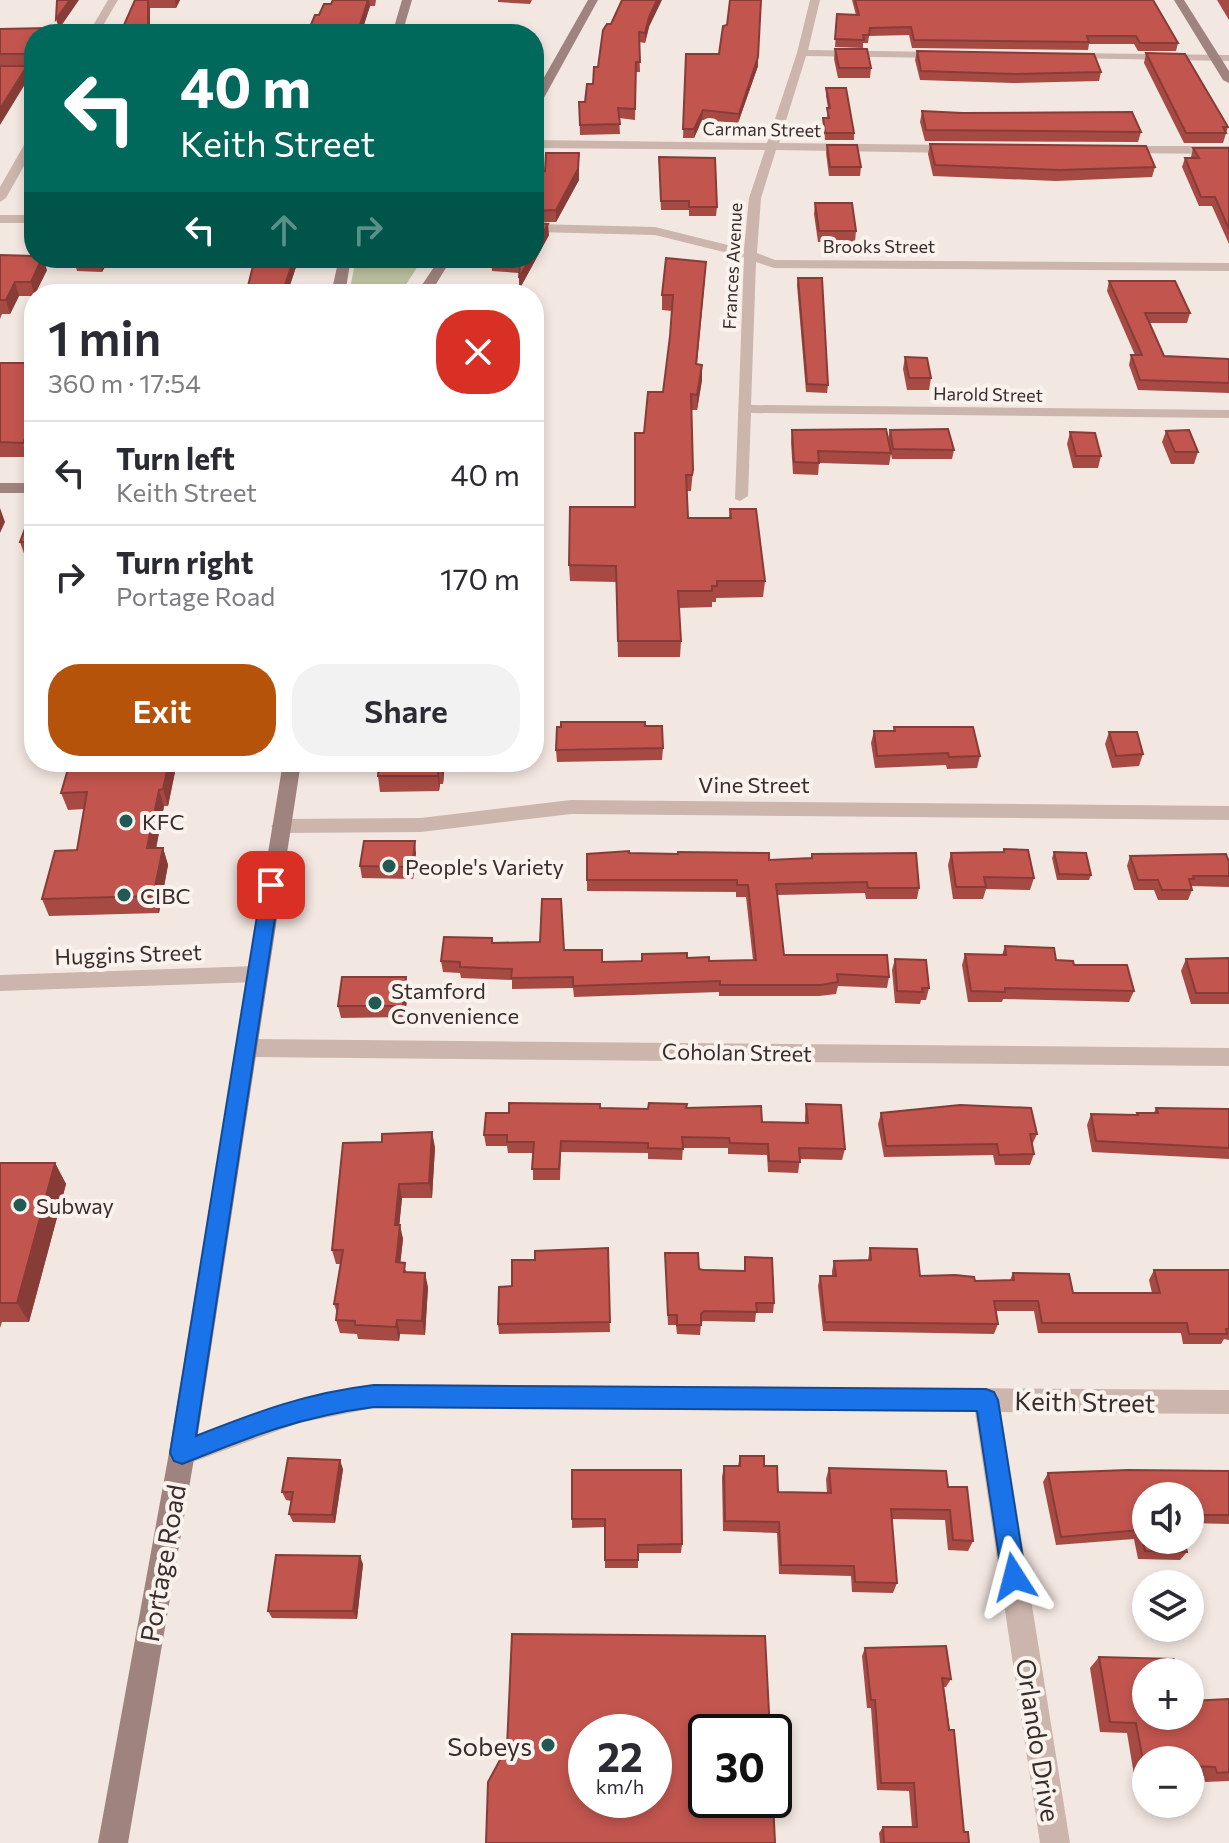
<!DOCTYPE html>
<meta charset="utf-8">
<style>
:root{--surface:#fff;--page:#f2f2f3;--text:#2b2b33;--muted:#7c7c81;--line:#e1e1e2;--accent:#b45309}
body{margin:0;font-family:Commissioner,sans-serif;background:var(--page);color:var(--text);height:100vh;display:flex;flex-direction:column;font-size:30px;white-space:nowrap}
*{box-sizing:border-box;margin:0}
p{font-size:26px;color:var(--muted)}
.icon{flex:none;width:44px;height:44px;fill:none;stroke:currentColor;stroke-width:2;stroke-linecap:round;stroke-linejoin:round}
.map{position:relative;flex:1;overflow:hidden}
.drawer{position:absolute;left:24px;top:284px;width:520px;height:488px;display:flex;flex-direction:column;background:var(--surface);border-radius:32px;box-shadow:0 4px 12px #0003}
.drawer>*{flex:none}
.guide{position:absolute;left:24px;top:24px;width:520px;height:244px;border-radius:32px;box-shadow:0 4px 12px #0003;background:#00695c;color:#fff;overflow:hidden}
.buttons{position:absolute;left:1132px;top:1482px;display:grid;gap:16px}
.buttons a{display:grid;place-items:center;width:72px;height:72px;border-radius:50%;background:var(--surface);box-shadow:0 4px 12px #0003;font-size:40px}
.speed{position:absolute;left:568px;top:1714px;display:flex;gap:16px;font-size:40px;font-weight:700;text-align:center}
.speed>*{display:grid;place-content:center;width:104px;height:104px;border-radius:50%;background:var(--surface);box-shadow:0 4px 12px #0003;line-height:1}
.speed small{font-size:20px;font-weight:400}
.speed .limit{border:4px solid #111;border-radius:12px;background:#fff;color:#111}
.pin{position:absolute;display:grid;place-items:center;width:68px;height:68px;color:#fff;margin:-34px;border-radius:16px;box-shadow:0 4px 12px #0006}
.me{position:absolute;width:88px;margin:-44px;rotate:351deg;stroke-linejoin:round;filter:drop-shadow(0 0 6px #0008)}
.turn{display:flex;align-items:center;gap:28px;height:168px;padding:0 24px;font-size:36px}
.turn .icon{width:104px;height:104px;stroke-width:2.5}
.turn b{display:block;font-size:56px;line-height:68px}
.lanes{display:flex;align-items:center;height:76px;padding:0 24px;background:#0003;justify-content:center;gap:40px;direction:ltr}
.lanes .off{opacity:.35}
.round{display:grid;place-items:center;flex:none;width:84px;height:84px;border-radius:32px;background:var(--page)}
.headline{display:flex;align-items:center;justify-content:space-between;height:136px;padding:0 24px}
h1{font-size:48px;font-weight:600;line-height:60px}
.primary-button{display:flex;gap:16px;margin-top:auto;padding:16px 24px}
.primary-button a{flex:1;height:92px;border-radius:32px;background:var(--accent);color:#fff;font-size:32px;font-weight:600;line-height:92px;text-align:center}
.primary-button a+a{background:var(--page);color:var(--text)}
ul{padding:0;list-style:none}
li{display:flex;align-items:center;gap:24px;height:104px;padding:0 24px;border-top:2px solid var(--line)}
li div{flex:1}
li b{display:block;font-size:30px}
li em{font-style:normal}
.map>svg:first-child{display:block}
</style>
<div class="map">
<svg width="1229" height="1843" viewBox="0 0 1229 1843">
<rect width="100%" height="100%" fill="#f3e7e1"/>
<path fill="#bdc2a1" d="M356,258H423L400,294H349Z"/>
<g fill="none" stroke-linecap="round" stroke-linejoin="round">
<path fill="#cbb5ac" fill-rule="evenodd" d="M108,0H118L98,34H88Z
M810,0H820L808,50L942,52L947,55L942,58L806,56L779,143L953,145L959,149L953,153L776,150L761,198L757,253L775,260L1229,263V271L774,268L756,262L751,405L1229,410V418L751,413L748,496L740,501L735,499L744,257L655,235L534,232V224L655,227L744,249L749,198L765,150L534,148V140L767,143L797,53Z
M1070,53L1229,55V61L1066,58V54Z
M0,67H34V73H0Z
M534,78L553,82L547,85L534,84Z
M34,134V148L6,198L0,202V187L28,138Z
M1121,146H1229V154L1117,153V147Z
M0,215H34V223H0Z
M571,800L1229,806V820L571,814L421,832L280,833L271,826L280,819L421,818Z
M257,966L264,968L267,974L264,980L257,982L0,991V975Z
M246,1039L1229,1048V1066L246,1057L238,1054L235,1048L238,1042Z
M374,1384L1229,1390V1414L1001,1412L1070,1843H1040L975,1412L374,1408L299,1423L182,1466L173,1462L169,1453L173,1444C239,1417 304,1394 374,1384Z"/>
<path fill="#9f837e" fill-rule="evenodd" d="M402,0H412L402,34H392Z
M588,0H598L540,105L534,108V95Z
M1174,0H1184L1229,71V83L1223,80Z
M339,258H351L345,294H331Z
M440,258H452L430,294H416Z
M0,483H34V493H0Z
M283,762H301L195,1453L128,1843H98L169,1453Z"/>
</g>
<path fill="#a74a44" d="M135,0H180L176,8H150V34H120Z
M333,0H376L375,6H370L361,34H307L319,15L331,4Z
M498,0H532L530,4L498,2Z
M852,0H1153L1178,43L1176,51H1138L1134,44H1089L1088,50L912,48L909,35L869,36L868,43H863V48L835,47L837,14L856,15Z
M1217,0H1229V20Z
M611,24L649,27L645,43L639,42L640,72H636L635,120L619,118L620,134L580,135L579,102H585L593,84Z
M0,29L34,34V65H0Z
M835,49L871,68L870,78H838L834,59Z
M917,51L1101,72L1099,81L1013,83L920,80L915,60Z
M1146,53L1228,127L1223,143H1184L1144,63Z
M686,54L758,66L738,123L702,120L694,138H683Z
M826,88L854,133V140H825L823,126V118H827L828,108L826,96Z
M922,111L1141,132L1138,142L925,141L920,122Z
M930,144L1155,167L1152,177L1056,181L933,176L928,154Z
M827,145L861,167L860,176H829L826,153Z
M1193,148H1229V244L1212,206H1199L1182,167L1185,158H1192L1191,157Z
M659,167L717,207L716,216H689V210H661Z
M579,180L556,222H534V190Z
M815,203L856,231L855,242H818L814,214Z
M549,235L519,290V273L492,271L491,260Z
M0,255L47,270L34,296H19L10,314H2L0,319Z
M75,258H110L102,272L77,271L74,260Z
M123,258H170V259L124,263Z
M196,258H299L287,294L254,262H197Z
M705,278L697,364L702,380L697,410H691L693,470L691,491H687L688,518H729L730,509L765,581L763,597L716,598V602H712V607L679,608L681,641L680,657H618L616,582L570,581L569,565L635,507L663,392L670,336L672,311L662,310V295Z
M798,278L828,385L827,393L806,392L797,285Z
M1109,281L1190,313L1187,323H1149L1164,356L1229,359V393L1138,390L1129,365L1131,355H1135L1107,291Z
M905,357L931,378L929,390H907L903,369Z
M0,363L27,457H0Z
M792,430L888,439L890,430L954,450L952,459H892L891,454L889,465L819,463L818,475L793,474L791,442Z
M1166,431L1198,452L1194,464H1171L1162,442Z
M1070,432L1101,456L1098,468H1073L1067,444Z
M34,505V565H28L20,542Z
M894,727L980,756L977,768L947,769L946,765L875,768L871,743L874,731H893Z
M1109,732L1143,754L1139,766L1112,768L1105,744Z
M663,748L662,760L557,762L556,750Z
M445,762L443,784H440L439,791L380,792L378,776Z
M176,767L168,806H164L156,848H163L168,865L159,913L49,916L42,899L77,850L84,809L68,810L61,793Z
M1004,849L1034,878L1030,890L986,889L983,899H953L948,865L951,853L1003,852Z
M1054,852L1091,875L1089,880H1057L1052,858Z
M416,853L413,879L362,878L360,866Z
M629,853L769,860L811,858L812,854L919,888L917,899H866L865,893L777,895L784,955L889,977L887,988L838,986L836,994L819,996H719V992L574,997L573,988L512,989V980L461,978L460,973L443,972L441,961L493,943L564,950L602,962L642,961L687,958L709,961L753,960L746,897H736V892L587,891V854Z
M1130,856L1229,862V887L1191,886L1192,890L1188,900H1158L1154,890H1134L1127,866Z
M1005,946L1074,965L1134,991L1129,1002L1003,999L1002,1002H968L962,965L965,954L1002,955Z
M1229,958V1004H1191L1181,971L1186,959Z
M895,959L929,988L926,1000H921L920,1004L895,1003L892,970Z
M406,977L408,989L405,1017L341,1018L338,1006Z
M806,1104L845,1149L842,1160L800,1159L798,1173L768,1172L767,1155L728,1154V1148H683L682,1160L648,1159V1153L561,1152L560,1180H533V1153H508L507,1146H486L484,1135L509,1113L600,1108L648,1109L686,1108L762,1122L805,1123V1116Z
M1156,1108L1229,1109V1159L1092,1152L1087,1125L1091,1114L1136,1115L1137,1113H1154Z
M881,1113L1037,1134L1032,1145L1034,1154L1030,1165H995L993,1155L884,1157L878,1124Z
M435,1147L432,1198H402L399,1225L403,1239L400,1262L407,1272L428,1287L425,1335L400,1334L399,1341L358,1339L357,1334L340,1333L336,1320L337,1313L334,1304L341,1264H336L332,1250Z
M0,1163H55L66,1184L29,1322H2L0,1328Z
M608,1248L610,1332L499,1334L498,1324L512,1286L535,1260Z
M870,1248L920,1276L975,1281L1010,1280L1013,1273L1073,1293H1152L1149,1280L1154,1270H1229V1340L1224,1339L1221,1344H1183L1181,1333H1038L1034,1311H995L998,1324L994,1334L823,1331L818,1286L820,1276H832V1271L834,1261L868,1260Z
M665,1253L699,1269L744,1271L745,1257L774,1303L773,1313H756L755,1322L703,1321L701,1323L700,1335L677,1334L676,1325H668Z
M740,1456L764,1466L778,1492L827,1493L826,1479L829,1468L948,1487L973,1541L968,1551L948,1550L945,1520L892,1519L897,1583L893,1593L852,1592L851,1576L779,1574L777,1533L723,1531L722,1477L724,1466H738Z
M343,1469L335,1523L293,1522L289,1514L291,1501L286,1500L282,1492Z
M572,1470L682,1544L681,1553H638V1568H605V1527L572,1528Z
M1229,1471V1524L1190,1523V1496H1146L1187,1552L1180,1560L1138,1559L1134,1539L1056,1545L1043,1482L1048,1473Z
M363,1564L357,1619L272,1618L268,1611Z
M865,1648L951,1679L946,1687H944L964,1832L969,1843H880L879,1833L883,1827H912L909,1791L877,1790L871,1708H867L862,1656Z
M1099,1657L1146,1716L1229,1699V1781L1205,1782L1204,1776H1190V1760H1146V1775H1134L1127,1733L1100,1732L1090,1668Z"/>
<path fill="#883c37" d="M70,0H79L59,29L56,19Z
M148,0L150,8V34H148Z
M175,0H180L176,8Z
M368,0H369L370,6L361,34H357Z
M657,0H662L649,27L645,43V33L649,17Z
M758,57V66L738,123L739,114Z
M27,66L30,76L0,125V109Z
M703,110L702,120L694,138V129Z
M579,153V180L556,222V210Z
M548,224L549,235L519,290V278L530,258H534V250Z
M42,258H43L47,270L35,294H34L31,282Z
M101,258H110L102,272L100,260Z
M294,258H299L287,294H282Z
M15,282L19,296L10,314L6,300Z
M541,321L542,342L534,376V351Z
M702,365V380L697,410V395Z
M34,410V442L27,457L23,443L29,420Z
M0,508L5,522L0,533Z
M169,762H175L176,767L168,806L163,789Z
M442,762H445L443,784L442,769Z
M438,769L440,784L439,791L438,776Z
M159,790L164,806L153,865L147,848Z
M415,841L416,853L413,879L412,867Z
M163,848L168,865L159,913L153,896Z
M406,977L408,989L405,1017L403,1006Z
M432,1132L435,1147L432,1198L429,1183Z
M55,1163L66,1184L29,1322L17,1303Z
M399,1184L402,1198L398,1239L395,1225Z
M400,1225L403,1239L399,1276L396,1262Z
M425,1273L428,1287L425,1335L422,1321Z
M397,1320L400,1334L399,1341L396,1327Z
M340,1460L343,1469L335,1523L332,1515Z
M360,1556L363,1564L357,1619L353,1611Z"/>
<path fill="#c2564f" stroke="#883c37" stroke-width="2" fill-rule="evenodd" d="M57,0H70L56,19Z
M135,0H148V34H120Z
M333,0H368L357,34H307L315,15H319L324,4H331Z
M622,0H657L649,17L645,33L639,32L640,62H636L635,109L618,108L620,124L580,125L579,102H585L587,84H593L594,67H598L603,30L607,24H611Z
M730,0H761L758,57L739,114L703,110L694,129H683L686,54H719L723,26L727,25Z
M855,0H1153L1178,43H1140L1136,36H1087L1089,42L914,40L911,27L870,28L869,35H863L864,40L835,39L837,14L859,15Z
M47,28L44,34H34L33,54H0V29Z
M835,49H867L871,68H839Z
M917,51L1094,54L1101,72L1015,74L921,71Z
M1146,53L1185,54L1228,127H1223L1226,133H1186Z
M0,66H27L0,109Z
M826,88H846L854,133H825L823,118H829L827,108H830Z
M922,111L962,113L1132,112L1141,132L926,130Z
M930,144L1146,146L1155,167L1059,170L935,165Z
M827,145H857L861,167H830Z
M1193,148H1229V229L1215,197H1201L1185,158H1199Z
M546,153H579L578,169L556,210L534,211V190H535L538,171H545Z
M659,157L715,158L717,207H689V201H661Z
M815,203H852L856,231H819Z
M534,223L548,224L534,250Z
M0,255L34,256V258H42L31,282H15L6,300H0Z
M75,258H101L100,260H74Z
M255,258H294L282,294H246Z
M492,258H530L519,278L520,262L491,260Z
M666,258L706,262L696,364L702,365L697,395L691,394L693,470L692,475H686L688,518H731L730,509H756L765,581H717V586H712V591H678L681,641H618L616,566L569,565L570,507H635V433H644L648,392H663L670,336L673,295H662Z
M798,278H822L828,385L807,384Z
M1109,281H1175L1190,313H1145L1164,356L1229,359V383L1140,380L1131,355H1142Z
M458,287L489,289L487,294H456Z
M534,320L541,321L534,351Z
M905,357L927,358L931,378H909Z
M0,363H34V410L29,420H33L23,443L0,442Z
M886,429L891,453L818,451L819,463L794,462L792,430Z
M948,429L954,450L893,449L890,430Z
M1189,430L1198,452H1175L1166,431Z
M1070,432L1095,433L1101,456H1076Z
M34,505V542H20Z
M561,722H645V726H662L663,748L556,750L557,727H561Z
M894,727H973L980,756L949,757L948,753L877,756L874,731H895Z
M1109,732H1137L1143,754L1116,756Z
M70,762H169L163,789L159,790L147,848H163L153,896L42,899L55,851L77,850L87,792L61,793Z
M379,762H442V769H438V776H378Z
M364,841H415L412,867L360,866Z
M1004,849L1028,850L1034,878L984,877L986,887H956L951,853L1004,852Z
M629,851V853L678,854V852L769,853V860L812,858V854L916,853L919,888H868L867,882L776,884L784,955H887L889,977L837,974L838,982L821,985H720V981L573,986V977L511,978L512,969L460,967V962L441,961L444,937L492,938V943L540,942L542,899H561L564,950H602V962L642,961V954L687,953V958L709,957V961L756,960L748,885H737V880H587V854Z
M1054,852L1086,853L1091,875L1059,874Z
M1226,854L1229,862V876H1193L1194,879H1189L1192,890H1162L1158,880H1138L1130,856Z
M1005,946L1054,948L1056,960L1073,961L1074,965H1127L1134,991L1005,988V992L971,991L965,954L1006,955Z
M1229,958V993H1196L1186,959Z
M895,959L926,960L929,988H922L923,992L897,991Z
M342,977H406L403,1006H338Z
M509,1103L600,1104V1108L648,1109L649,1103L687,1104L686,1108L761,1106L762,1122L808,1123L806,1104L841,1105L845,1149L799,1148L800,1162L769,1161L768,1144L730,1143L729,1138L682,1137L683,1149L648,1148V1143L561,1141L559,1169H532L534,1142H507V1135H484L486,1113H509Z
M960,1105L1031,1108L1037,1134H1030L1034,1154L999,1155L997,1144L886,1146L881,1113Z
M1156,1108L1229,1109V1148L1096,1141L1091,1114L1138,1115L1137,1113H1158Z
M432,1132L429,1183L399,1184L395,1225H400L396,1262L405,1263L404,1272L425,1273L422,1321L397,1320L396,1327L355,1325V1321L336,1320L338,1304H334L343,1250H332L343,1143L382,1142V1134Z
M0,1163H55L17,1303H0Z
M608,1248L610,1322L498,1324L499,1287L512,1286V1260H535V1251Z
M870,1248L917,1249L920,1276L955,1275L974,1277L975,1281L1014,1280L1013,1273L1069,1274L1073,1293H1160L1154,1270H1229V1329H1226L1227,1334H1189L1187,1323H1042L1038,1301H994L998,1324L825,1322L820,1276H836L834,1261L871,1260Z
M665,1253H698L699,1269L703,1270L745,1271V1257L772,1258L774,1303H756L757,1312L704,1311L701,1314V1325H677V1315H668Z
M740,1456H764V1466H777L778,1492L831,1493L829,1468L946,1471L948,1487H967L973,1541L953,1540L950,1510L891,1509L897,1583L855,1582L854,1566L781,1565L779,1522L725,1521L724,1466H740Z
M288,1458L340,1460L332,1515L289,1514L293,1492H282Z
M572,1470H681L682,1544L638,1545V1560H605V1519H572Z
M1128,1470L1229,1471V1515H1190V1496H1146V1540H1184L1187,1552L1145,1551L1140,1530L1061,1537L1048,1473Z
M276,1555L360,1556L353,1611H268Z
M512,1634L765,1636L770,1732H706V1800H773L775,1843H486L488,1782L507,1747ZM586,1732H654V1800H586Z
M946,1646L951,1679L942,1678L949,1730H954L964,1832H968L969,1843H884L883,1827H917L914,1783H881L875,1700H871L865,1648Z
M1099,1657L1174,1659L1176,1672H1146V1716H1190V1701L1229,1699V1772L1217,1773L1215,1767L1190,1766V1760H1146V1766H1144L1136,1723L1110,1722Z"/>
<path fill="#1a73e8" stroke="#114b97" stroke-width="2" d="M271,878L280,885L196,1436C259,1411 307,1393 374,1385L986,1389L994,1392L998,1400L1026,1577L1023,1586L1014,1589L1005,1586L1002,1577L977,1411L374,1407C302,1416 249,1437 182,1464L174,1461L170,1453L262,885Z"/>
<g fill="#215a53" stroke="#faf2ed" stroke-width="3">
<circle cx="126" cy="821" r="8"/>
<circle cx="389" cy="866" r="8"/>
<circle cx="124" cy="895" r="8"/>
<circle cx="375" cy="1003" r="8"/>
<circle cx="20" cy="1205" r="8"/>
<circle cx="548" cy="1745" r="8"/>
</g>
<g text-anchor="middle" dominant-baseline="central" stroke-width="8" stroke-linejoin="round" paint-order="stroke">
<g font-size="18" fill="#392d2b" stroke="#faf2ed">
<text transform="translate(762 129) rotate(1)">Carman Street</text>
<text x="879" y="246">Brooks Street</text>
<text transform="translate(732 266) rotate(-87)">Frances Avenue</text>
<text transform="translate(988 394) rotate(1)">Harold Street</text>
</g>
<g font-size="22" fill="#392d2b" stroke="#faf2ed">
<text x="754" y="784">Vine Street</text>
<text transform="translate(128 954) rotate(-2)">Huggins Street</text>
<text transform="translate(737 1052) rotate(1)">Coholan Street</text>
</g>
<g font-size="22" fill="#392d2b" stroke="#faf2ed" text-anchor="start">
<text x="142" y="821">KFC</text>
<text x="405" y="866">People's Variety</text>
<text x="140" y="895">CIBC</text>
<text x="391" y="990">Stamford<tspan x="391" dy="25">Convenience</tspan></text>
<text x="36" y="1205">Subway</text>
</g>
<g font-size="26" fill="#392d2b" stroke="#faf2ed">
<text transform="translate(1085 1401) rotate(1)">Keith Street</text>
<text transform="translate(162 1563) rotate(-80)">Portage Road</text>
<text transform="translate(1039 1740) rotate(81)">Orlando Drive</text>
</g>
<g font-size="26" fill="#392d2b" stroke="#faf2ed" text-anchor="end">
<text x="532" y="1745">Sobeys</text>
</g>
</g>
</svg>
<div class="buttons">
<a><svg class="icon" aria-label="sound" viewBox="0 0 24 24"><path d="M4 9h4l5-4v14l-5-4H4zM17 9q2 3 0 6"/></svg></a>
<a><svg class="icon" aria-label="layers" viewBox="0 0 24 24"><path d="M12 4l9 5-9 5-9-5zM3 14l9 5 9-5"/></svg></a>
<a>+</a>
<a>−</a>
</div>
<div class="speed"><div>22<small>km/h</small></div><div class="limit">30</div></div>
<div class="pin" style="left:271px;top:885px;background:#d93025"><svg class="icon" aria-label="arrive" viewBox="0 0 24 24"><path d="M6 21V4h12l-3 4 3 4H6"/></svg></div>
<svg class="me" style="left:1014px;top:1577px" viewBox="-20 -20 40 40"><path d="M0-17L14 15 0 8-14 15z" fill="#1a73e8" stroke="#fff" stroke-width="4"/></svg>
<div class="guide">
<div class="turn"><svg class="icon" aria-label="left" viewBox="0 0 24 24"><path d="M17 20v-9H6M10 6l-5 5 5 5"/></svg><div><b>40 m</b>Keith Street</div></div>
<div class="lanes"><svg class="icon" aria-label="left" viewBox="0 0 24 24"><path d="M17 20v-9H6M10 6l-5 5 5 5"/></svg><svg class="icon off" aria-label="ahead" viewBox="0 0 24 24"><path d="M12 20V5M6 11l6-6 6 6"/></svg><svg class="icon off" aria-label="right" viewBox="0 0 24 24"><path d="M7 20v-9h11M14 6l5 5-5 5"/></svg></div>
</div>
<section class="drawer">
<div class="headline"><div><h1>1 min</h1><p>360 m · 17:54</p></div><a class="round" style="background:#d93025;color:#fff"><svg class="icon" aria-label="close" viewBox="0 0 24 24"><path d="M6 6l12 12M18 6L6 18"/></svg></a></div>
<ul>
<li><svg class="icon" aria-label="left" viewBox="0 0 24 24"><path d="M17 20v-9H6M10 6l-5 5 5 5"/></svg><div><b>Turn left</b><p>Keith Street</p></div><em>40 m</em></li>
<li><svg class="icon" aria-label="right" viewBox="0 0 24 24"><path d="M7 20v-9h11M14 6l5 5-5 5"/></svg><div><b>Turn right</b><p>Portage Road</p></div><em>170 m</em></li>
</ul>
<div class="primary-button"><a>Exit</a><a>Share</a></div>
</section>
</div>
